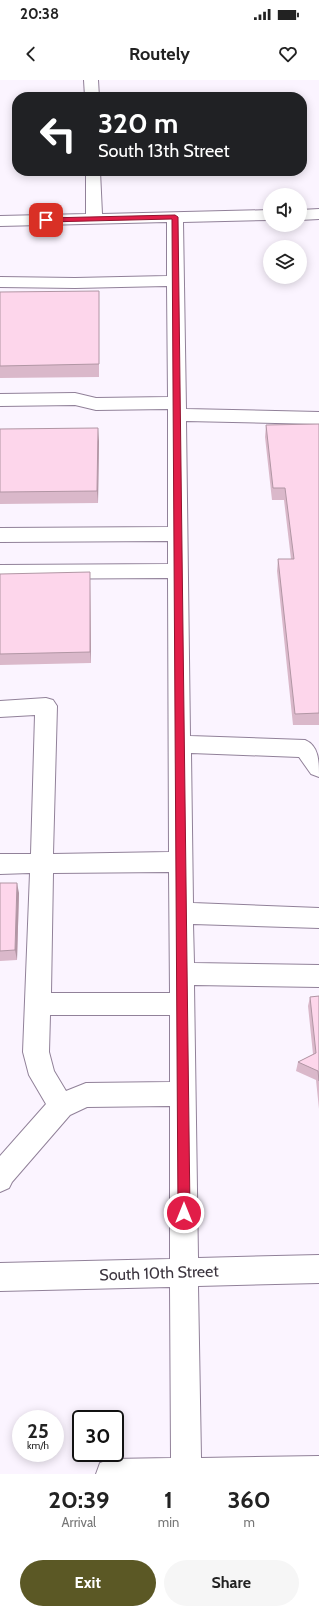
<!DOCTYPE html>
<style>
:root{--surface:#fff;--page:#f6f6f6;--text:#222;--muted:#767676;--accent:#5b5825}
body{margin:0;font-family:Cabin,sans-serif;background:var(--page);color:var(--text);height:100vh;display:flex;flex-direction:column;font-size:15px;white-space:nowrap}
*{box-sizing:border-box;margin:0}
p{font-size:13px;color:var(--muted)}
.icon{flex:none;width:22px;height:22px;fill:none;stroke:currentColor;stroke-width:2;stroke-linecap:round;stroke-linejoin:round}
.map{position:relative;height:1394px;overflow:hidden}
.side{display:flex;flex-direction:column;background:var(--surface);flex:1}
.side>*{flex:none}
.top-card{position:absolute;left:12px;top:12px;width:295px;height:84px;border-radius:16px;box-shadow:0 2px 10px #0003;background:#202124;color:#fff;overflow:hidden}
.fabs{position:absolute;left:263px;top:108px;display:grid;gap:8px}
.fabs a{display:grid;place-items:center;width:44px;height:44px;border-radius:50%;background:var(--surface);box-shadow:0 2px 10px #0003;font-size:20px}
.speed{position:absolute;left:12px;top:1330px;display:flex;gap:8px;font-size:20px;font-weight:700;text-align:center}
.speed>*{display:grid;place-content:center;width:52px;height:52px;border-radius:50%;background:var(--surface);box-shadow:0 2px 10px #0003;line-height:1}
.speed small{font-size:10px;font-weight:400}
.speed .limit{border:2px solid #111;border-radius:6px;background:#fff;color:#111}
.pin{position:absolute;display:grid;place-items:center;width:34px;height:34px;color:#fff;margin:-17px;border-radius:8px;box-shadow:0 2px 6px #0006}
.me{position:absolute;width:44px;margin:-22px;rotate:0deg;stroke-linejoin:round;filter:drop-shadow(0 0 3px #0008)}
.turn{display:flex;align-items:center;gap:14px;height:84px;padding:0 20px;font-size:18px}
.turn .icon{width:52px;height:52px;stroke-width:2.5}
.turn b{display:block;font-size:28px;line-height:34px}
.eta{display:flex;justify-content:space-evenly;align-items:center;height:68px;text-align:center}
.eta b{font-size:24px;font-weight:700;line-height:28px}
.primary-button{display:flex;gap:8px;margin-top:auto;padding:8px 20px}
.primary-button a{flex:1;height:46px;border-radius:24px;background:var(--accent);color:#fff;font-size:16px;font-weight:700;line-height:46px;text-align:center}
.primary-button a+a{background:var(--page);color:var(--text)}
.status{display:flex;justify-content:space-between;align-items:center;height:28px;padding:0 20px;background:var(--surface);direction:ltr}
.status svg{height:11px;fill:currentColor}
header{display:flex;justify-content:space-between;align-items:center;height:52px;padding:0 20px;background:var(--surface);font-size:18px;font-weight:700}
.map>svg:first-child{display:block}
</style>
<div class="status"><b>20:38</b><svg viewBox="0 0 49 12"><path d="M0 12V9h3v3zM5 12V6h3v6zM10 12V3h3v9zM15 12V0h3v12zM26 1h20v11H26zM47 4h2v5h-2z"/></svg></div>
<header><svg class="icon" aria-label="back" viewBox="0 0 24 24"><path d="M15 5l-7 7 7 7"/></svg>Routely<svg class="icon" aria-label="heart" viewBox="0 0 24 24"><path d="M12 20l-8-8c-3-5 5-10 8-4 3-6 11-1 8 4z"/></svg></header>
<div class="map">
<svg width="319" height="1394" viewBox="0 0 319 1394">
<rect width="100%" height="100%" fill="#fbf4ff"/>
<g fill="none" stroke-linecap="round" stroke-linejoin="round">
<g stroke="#918199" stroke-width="2">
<path id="minor" d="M84,0H98L99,17H85Z
M86,91H100L102,134L270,130V140L183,142L186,329L319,332V344L186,341L190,656L305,660C319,666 319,681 319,697L311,694L299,677L191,673L193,823L319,828V848L193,844L194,883L319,885V907L194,905L198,1178L319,1175V1203L198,1206L201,1378L319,1376V1394H96L100,1383L111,1379L171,1378L170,1207L0,1211V1183L170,1179V1026L87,1027L70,1035L12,1102L9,1108L0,1112V1076L46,1024L29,995L23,972L30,793L0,794V774H31L35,635L0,637V621L46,618L53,620L57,626L53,774L169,772L168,498L0,499V485L168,484V461L0,462V448L168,447V329L96,330L75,325L0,326V314L75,313L96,318L168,317L167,206L75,208L0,207V197L75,198L167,196V142L0,146V136L86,134ZM169,792L170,913H51L53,793ZM50,935H170V1002L86,1003L66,1011L54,991L49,972Z
M319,129V139L300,140V130Z"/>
</g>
<use href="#minor" fill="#fff" fill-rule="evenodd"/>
</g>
<path fill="#dab8ca" d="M0,212L99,223V297L0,298Z
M319,344V645H293L277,491L278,479H291L284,420H272L265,357L266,345Z
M0,349L99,361L98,423L0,424Z
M0,494L90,503L91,583L0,585Z
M0,803L19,813L17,880L0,881Z
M319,916V1029L316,1000L296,991L298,982L313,974L308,926L310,917Z"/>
<path fill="#b196a4" d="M98,348L99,361L98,423L97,411Z
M90,492V503L91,583L90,572Z
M17,803L19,813L17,880L15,870Z"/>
<path fill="#fdd6eb" stroke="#b196a4" d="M99,211V284L0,286V212Z
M319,344V633L295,634L278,479H294L285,408H273L266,345Z
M98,348L97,411L0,412V349Z
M90,492V572L0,574V494Z
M0,803H17L15,870L0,871Z
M319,916V1001L318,991L298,982L316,973L310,917Z"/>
<path fill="#e11d48" stroke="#92132f" d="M175,135L178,137L190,1133L188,1137L184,1138L180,1137L178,1133L172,139L46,142L43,140L46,138Z"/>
<g text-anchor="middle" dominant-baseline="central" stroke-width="3" stroke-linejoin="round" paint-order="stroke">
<g font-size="16" fill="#3b343e" stroke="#fff">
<text transform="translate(159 1193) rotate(-2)">South 10th Street</text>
</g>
</g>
</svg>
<div class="fabs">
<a><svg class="icon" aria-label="sound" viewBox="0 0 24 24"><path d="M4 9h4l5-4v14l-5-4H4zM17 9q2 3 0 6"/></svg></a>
<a><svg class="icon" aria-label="layers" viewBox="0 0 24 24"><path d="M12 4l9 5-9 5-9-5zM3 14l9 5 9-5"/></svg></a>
</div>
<div class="speed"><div>25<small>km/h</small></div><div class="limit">30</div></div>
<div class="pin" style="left:46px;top:140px;background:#d93025"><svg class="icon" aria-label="arrive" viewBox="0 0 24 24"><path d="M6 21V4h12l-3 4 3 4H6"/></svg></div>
<svg class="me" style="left:184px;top:1133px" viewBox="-20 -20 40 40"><circle r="17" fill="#e11d48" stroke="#fff" stroke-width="3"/><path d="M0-11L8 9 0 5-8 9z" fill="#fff"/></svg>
<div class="top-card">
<div class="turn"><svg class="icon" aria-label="left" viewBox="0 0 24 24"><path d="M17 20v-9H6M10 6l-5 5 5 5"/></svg><div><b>320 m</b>South 13th Street</div></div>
</div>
</div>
<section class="side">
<div class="eta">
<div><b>20:39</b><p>Arrival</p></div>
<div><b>1</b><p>min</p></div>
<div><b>360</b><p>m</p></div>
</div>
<div class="primary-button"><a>Exit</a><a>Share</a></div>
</section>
